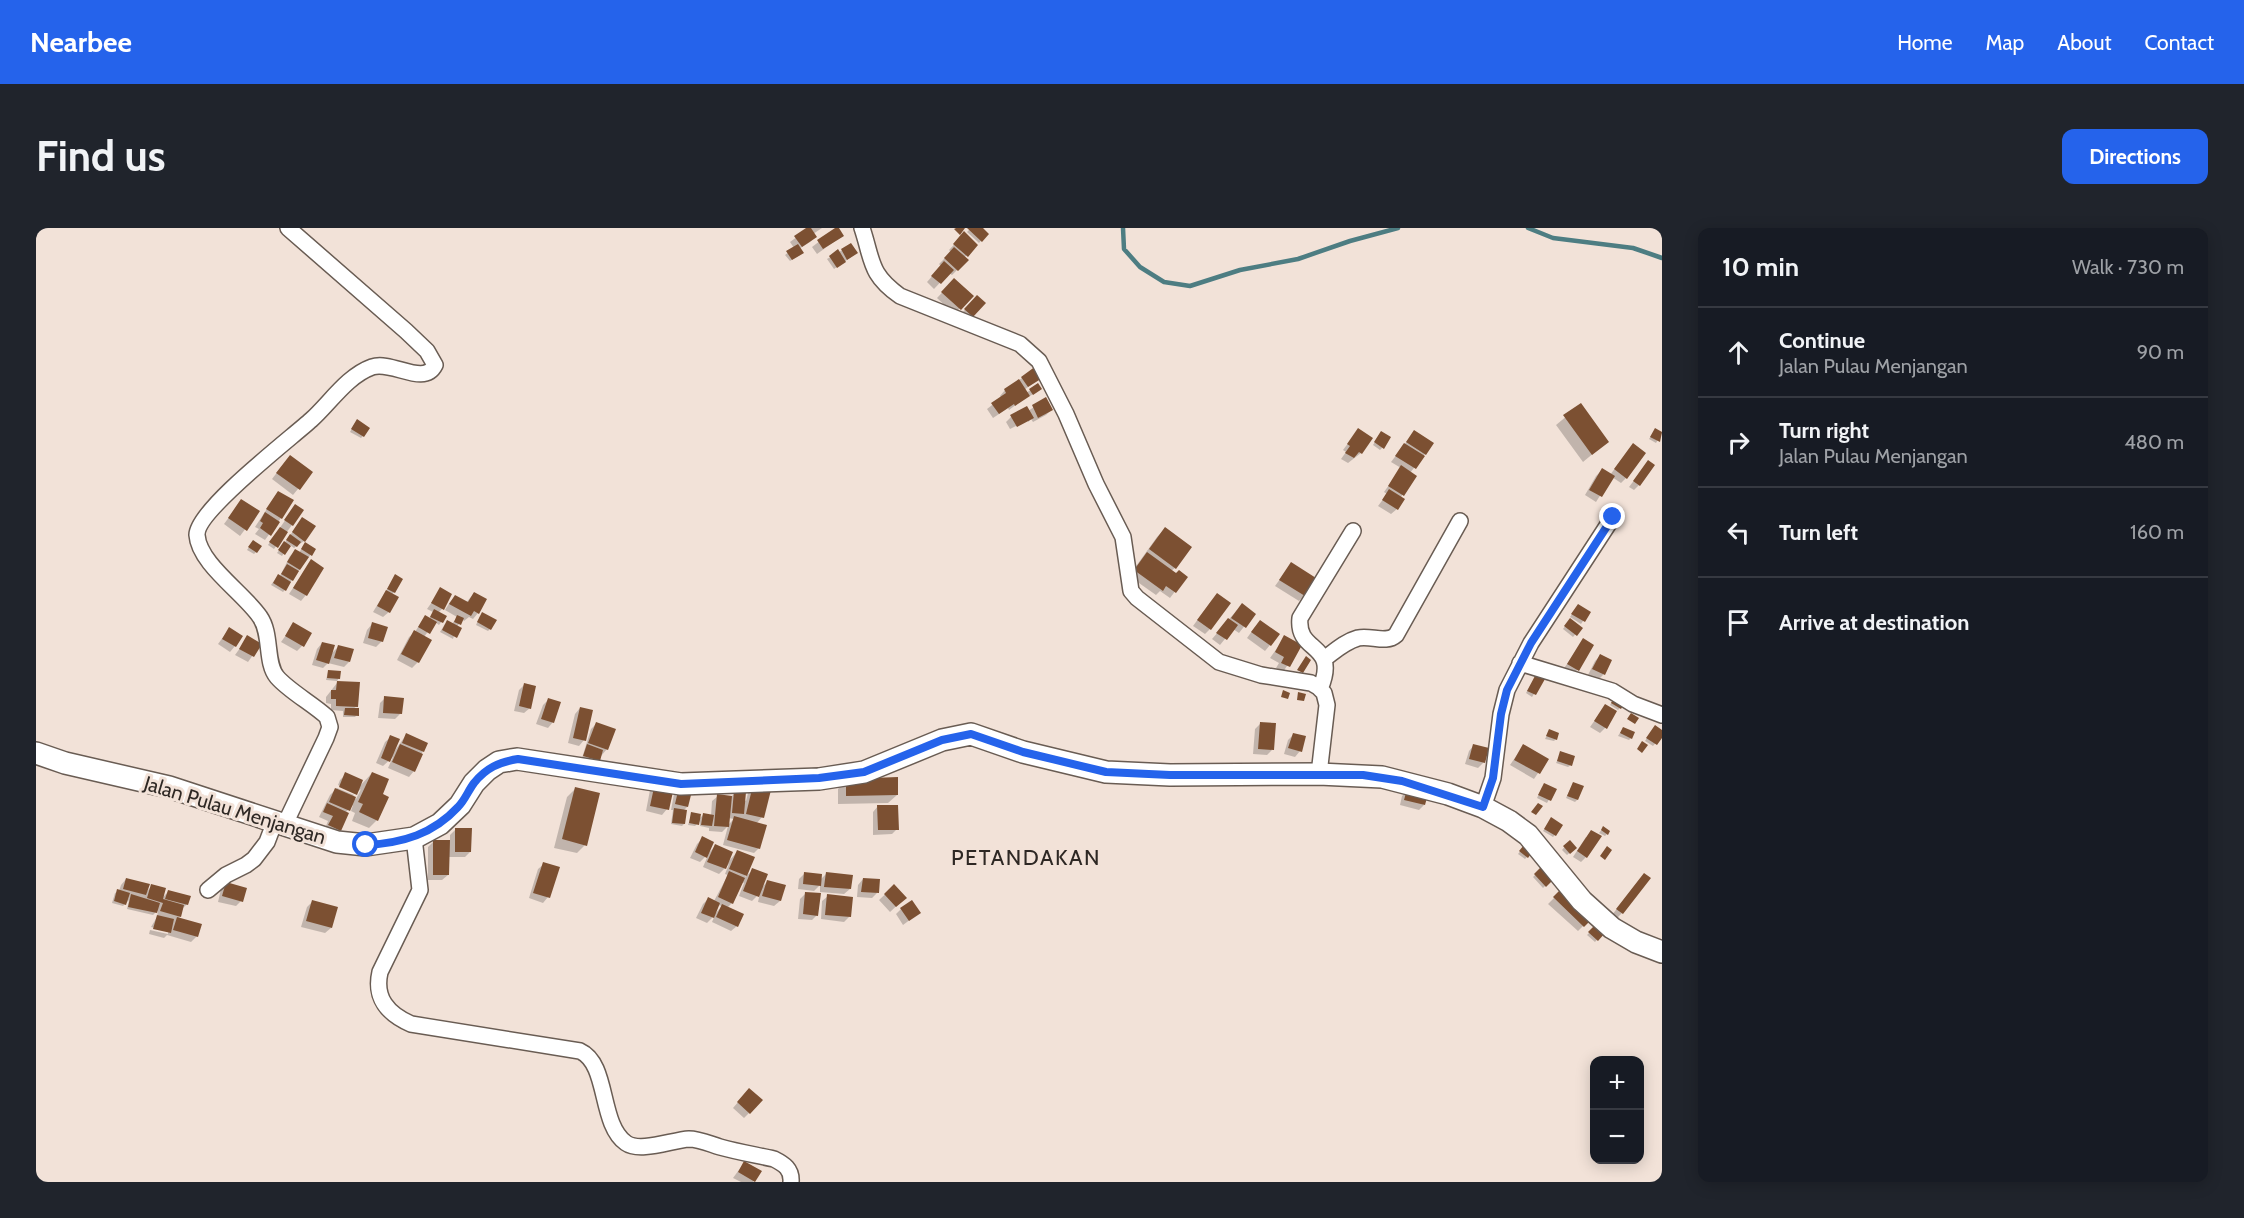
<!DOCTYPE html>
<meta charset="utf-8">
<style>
:root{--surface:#171b24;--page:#20242c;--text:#f1f3f6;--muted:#9ea1a6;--line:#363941;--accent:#2563eb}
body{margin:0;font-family:Cabin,sans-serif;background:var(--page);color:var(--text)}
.controls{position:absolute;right:18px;bottom:18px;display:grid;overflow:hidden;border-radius:12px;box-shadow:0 3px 15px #0003}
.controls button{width:54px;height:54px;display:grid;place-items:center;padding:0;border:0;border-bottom:2px solid var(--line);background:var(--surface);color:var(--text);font:30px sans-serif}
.stop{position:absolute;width:18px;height:18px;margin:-14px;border:4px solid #2563eb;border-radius:50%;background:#fff}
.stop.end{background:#2563eb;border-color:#fff;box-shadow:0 2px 6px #0008}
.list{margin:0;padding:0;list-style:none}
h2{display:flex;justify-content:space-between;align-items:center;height:78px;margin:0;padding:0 24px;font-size:26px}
h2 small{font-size:20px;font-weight:400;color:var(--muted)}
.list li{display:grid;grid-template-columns:39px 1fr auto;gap:18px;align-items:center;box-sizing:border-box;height:90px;padding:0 24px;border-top:2px solid var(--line)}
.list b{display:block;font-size:22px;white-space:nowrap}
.list p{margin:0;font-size:20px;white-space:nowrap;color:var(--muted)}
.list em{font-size:20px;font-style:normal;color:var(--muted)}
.icon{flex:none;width:33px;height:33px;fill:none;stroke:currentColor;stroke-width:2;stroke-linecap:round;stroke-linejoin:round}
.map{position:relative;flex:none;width:1626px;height:954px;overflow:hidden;border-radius:12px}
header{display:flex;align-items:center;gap:36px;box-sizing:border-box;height:84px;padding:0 30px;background:var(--accent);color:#fff}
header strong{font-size:28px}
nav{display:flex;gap:33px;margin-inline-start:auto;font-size:21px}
.intro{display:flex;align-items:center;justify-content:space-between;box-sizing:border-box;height:144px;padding:0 36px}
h1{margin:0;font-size:42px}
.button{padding:15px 27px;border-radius:12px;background:var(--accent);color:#fff;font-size:21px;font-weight:700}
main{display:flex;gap:36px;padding:0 36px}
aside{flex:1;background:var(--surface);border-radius:12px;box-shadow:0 3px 15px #0003}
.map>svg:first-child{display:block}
</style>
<header>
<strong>Nearbee</strong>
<nav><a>Home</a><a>Map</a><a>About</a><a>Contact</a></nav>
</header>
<div class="intro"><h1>Find us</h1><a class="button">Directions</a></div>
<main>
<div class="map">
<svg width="1626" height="954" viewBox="0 0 1626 954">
<rect width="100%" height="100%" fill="#f2e2d8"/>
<path fill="#0003" fill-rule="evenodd" d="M773 0H786L777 6 779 9 774 14 763 21 764 27 754 33 749 27 758 20 754 14Z
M801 0 806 8 781 26 776 19Z
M935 0H945L951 6 943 15 931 4Z
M928 6 940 17 928 30 930 32 921 42 916 47 913 45 898 61 891 54 905 38 903 36 915 24 913 22Z
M815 17 818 27 798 41 791 31Z
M918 52 936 68 918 86 901 70Z
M941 69 948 75 931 93 924 87Z
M1006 149 988 162 990 165 1002 157V163L994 168 993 167 973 182 972 180 957 190 951 181 965 170 964 168 969 162 986 150Z
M1010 171 1015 182 1010 187 997 194 995 191 992 194V192L974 201 970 194 975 189 992 183Z
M1544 177 1571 214 1547 234 1520 197Z
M319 195 327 208 325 210 314 204Z
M1322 202 1325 225 1312 235 1305 231 1310 224 1307 222Z
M1619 202 1626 205 1620 215 1613 211Z
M1378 204 1389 226 1374 245 1361 281 1355 286 1342 278 1351 266 1348 264 1365 240 1355 234Z
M1343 207 1346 220 1344 222 1337 217Z
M1592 223 1590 250 1585 255 1576 249 1560 274 1549 267 1560 248 1566 242 1574 247Z
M249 234 275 245 257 267 236 251Z
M1612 234 1603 257 1598 262 1593 259Z
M242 264 245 290 229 312 219 306 223 301 219 299Z
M205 273 222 284 204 308 188 296Z
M259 278 256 297 238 321 232 317Z
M266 291 268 313 258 320 254 317 246 328 241 325Z
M1129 301 1139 340 1135 343 1150 349 1134 370 1124 363 1120 367 1093 348 1121 309Z
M215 316 220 324 218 326 211 322Z
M267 318 278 322 249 362 247 364 235 357 240 350 244 348 254 328 260 323 263 325Z
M275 333 270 367 265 373 253 366Z
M1255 336 1268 367 1263 373 1239 358Z
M359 348 358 364 356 367 353 384 347 389 337 384Z
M405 361 406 381 402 385 409 389 403 397 399 394 388 409 394 412 382 434 376 440 361 432 373 409 379 404 387 391H393L397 384 391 381Z
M438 365 442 385 437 391 433 389 428 393 426 391 421 399 417 411 404 404 409 396H416L421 389 409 382 414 374 419 369 430 375Z
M1176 372 1174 401 1169 406 1157 398Z
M1540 380 1553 384 1545 396 1534 389Z
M1201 382 1218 386 1203 405 1197 401 1184 417 1176 411Z
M444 388 454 401 452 403 440 397Z
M1532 394 1545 400 1537 409 1527 401Z
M258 396 266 418 261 423 245 414Z
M336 396 346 413 340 419 327 415 331 402Z
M1219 399 1234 417 1229 423 1211 410Z
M193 401 199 418 194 424 182 416Z
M212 409 224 417 212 434 199 427Z
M1249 409 1264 418 1247 444 1240 440 1243 435 1234 430Z
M1547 412 1541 442 1536 447 1527 442Z
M286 415 295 426 303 418 313 434 308 439 292 435 287 440 276 437 281 421Z
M1564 428 1574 433 1567 447 1562 452 1552 447 1559 433Z
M292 444 303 450 301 453 290 452Z
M1498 451V466L1496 469 1490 465Z
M301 455 321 478 317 481 321 487 319 489H307V483L295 482V476L290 475V469Z
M488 457 494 480 488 485 478 483 483 462Z
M349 470 364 486 359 491 342 490 344 475Z
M512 472 517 494 512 500 500 496 507 477Z
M1577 472 1584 480 1582 482 1574 477Z
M1569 478V500L1564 505 1554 499Z
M544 480 548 512 543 518 532 515 539 486Z
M560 496 571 521 560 534 546 530 555 501Z
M1224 496 1236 522 1231 527 1217 526 1219 501Z
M1587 500 1595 510 1593 512 1582 508Z
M1617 501 1626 504V508L1617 518 1609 513Z
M1513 503 1520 511 1518 513 1509 511Z
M1258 506 1264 523 1259 529 1248 526 1252 512Z
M370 507 390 516 378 543 373 549 352 540 357 529 347 538 340 535 349 514 355 509V528Z
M1438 517 1448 534 1442 540 1429 536 1433 523Z
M1487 518 1511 532 1498 551 1474 537Z
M1525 525 1535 537 1532 539 1520 535Z
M336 545 345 567 341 592 333 600 316 593 319 585 315 583 317 577 309 585 303 602 298 607 288 603 292 593 283 589 294 567 301 560 318 567 316 569 320 571 325 561 319 566 302 557 304 552 310 546 323 559Z
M810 552 861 567 852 575 802 576V561Z
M1537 555 1541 572 1539 574 1530 570Z
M620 557 631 581 626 587 610 583 614 562Z
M717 559 726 589 720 596 723 620 718 625 687 617 692 598 686 604 673 603V600L664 598V593L659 598 652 597 656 585 662 592 667 587 675 588 676 573 682 568 695 569 699 565 710 573 712 565ZM692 590 698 591 692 597Z
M1506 559 1519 561 1511 575 1501 570Z
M540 560 549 617 541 625 518 620 531 569Z
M643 561 651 579 647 583 648 596 646 598 635 596 637 582H635L638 566Z
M1371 563 1388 577 1383 582 1364 577 1366 568Z
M842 578 861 601 856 606 837 607V584Z
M1513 594 1519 607 1517 609 1507 603Z
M1567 600 1571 606 1569 608 1563 605Z
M420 601 434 624 429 629H412V647L406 652H392V619L398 613 414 614V607Z
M1550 609V629L1545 634 1537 629Z
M667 610 672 626 679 618 692 634 701 624 717 630 709 649 717 642 724 661 731 654 748 658 744 673 738 678 722 674 724 665 716 673 703 668 708 655 706 654 696 675 691 680 701 698 695 703 676 694 679 687 671 695 660 690 667 676 672 671 678 673 692 647 689 646 693 636 683 646 667 639 673 625 664 634 654 630 661 616ZM682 677 686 678 678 687Z
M1533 614 1539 620 1531 627 1526 622Z
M1486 621 1491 629 1489 631 1482 626Z
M508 636 512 669 507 675 493 670 502 641Z
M1506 640 1516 651 1507 660 1497 649Z
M769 645 784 652 790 646 814 661 808 666 784 664V657L778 663 762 661 763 651Z
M90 651 110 664 116 658 126 670 132 664 151 676 146 681 143 691 161 708 155 714 131 707 128 710 113 706 114 702 132 706V703L115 699 121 689 122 682 117 687 91 681 93 672 87 678 76 675 79 665 83 663 85 657Z
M827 651 841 665 836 670 821 669 822 657Z
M1603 652 1586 685 1581 690 1576 687Z
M190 656 205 673 200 678 182 674 185 661Z
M858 658 869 670 854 684 843 672Z
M1525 663 1554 691 1542 703 1512 676Z
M770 665 781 687 776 692 762 691 764 671Z
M792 668 814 688 808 694 785 691 786 673Z
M276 674 295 700 289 705 265 699 271 679Z
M865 681 883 685 867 697 860 686Z
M1560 698 1567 705 1559 714 1551 707Z
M708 867 713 885 708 890 697 880Z
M708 935 724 944 717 954H705L697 950Z"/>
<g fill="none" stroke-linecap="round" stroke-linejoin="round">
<path stroke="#4d7d82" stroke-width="4.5" d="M1087 0 1088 21 1104 39 1128 54 1154 58 1204 42 1262 31 1314 13 1362 0
M1492 0 1517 10 1597 20 1626 30"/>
</g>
<path fill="#7c5032" d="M770 0H775L781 9 766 19 758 8Z
M799 0H803L808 8 787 21 781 12Z
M920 0H929L924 7 918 1Z
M931 0H947L953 6 946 14Z
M928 3 942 17 932 29 917 16Z
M815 15 822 25 811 32 805 21Z
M762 16 768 25 756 32 750 23Z
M918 19 933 32 922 43 908 30Z
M802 21 810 34 801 40 793 28Z
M908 33 918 42 905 56 895 48Z
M918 50 938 68 925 82 905 64Z
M941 67 950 75 937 89 928 81Z
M1000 138 1008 149 992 159 985 149Z
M983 151 994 168 979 178 978 176 963 186 955 175 970 165 968 161Z
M1002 155 1006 161 997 167 993 161Z
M1010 169 1017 182 1002 190 996 177Z
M1545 175 1573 214 1556 227 1527 187Z
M991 178 998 190 981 199 974 187Z
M321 191 334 200 328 209 315 201Z
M1322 200 1337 210 1326 226 1323 224 1318 230 1309 225 1314 218 1311 216Z
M1619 200 1626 204 1624 214 1614 209Z
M1378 202 1398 215 1390 227 1370 214Z
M1345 203 1355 209 1348 221 1338 214Z
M1368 215 1389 228 1380 241 1359 228Z
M1597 215 1610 225 1591 251 1578 241Z
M254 227 277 244 264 262 240 245Z
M1612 232 1619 237 1604 258 1597 253Z
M1365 237 1381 248 1368 268 1352 258Z
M1566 240 1579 248 1566 269 1553 262Z
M1353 261 1369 271 1362 282 1346 272Z
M242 263 258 272 246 291 230 281Z
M205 271 224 283 211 303 192 290Z
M259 276 268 282 257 298 248 292Z
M229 284 244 294 235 308 224 300 227 295 224 293Z
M266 289 280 298 269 314 256 304Z
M244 299 252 304 242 320 233 314Z
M1129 299 1156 319 1140 341 1113 321Z
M254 306 265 314 261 319 250 312Z
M217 312 226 318 221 325 212 319Z
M248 313 255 318 249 327 242 322Z
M269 314 280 321 276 328 265 321Z
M259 321 273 329 264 342 251 334Z
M1111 324 1140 345 1143 342 1152 349 1140 365 1130 358 1127 363 1098 342Z
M275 331 288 340 271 368 257 360Z
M1255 334 1280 350 1269 368 1243 352Z
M251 336 263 343 257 353 245 346Z
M242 346 255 354 250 363 237 355Z
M359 346 367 351 359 365 351 361Z
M404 359 416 366 408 382 395 375Z
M350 362 363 369 354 385 341 378Z
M438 364 451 371 443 386 438 383 435 388 413 376 419 367 432 374Z
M1181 365 1195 375 1175 402 1161 392Z
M1206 375 1220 386 1210 400 1195 390Z
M1542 376 1555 384 1549 394 1535 386Z
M398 381 411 388 407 395 394 389Z
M446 384 461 392 455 402 441 394Z
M389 387 401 394 394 406 382 399Z
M421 387 428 390 425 397 418 394Z
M1192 390 1202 397 1191 412 1180 405Z
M1534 390 1547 400 1541 408 1528 398Z
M411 392 426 400 421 410 406 402Z
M1224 392 1244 406 1235 418 1215 404Z
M257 394 276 405 268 419 249 408Z
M336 394 352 399 347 414 332 410Z
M193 399 207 408 200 419 186 411Z
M378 402 396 412 383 435 365 426Z
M211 407 226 416 218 429 203 421Z
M1248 407 1266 417 1254 439 1245 435 1248 429 1239 424Z
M1547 410 1558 417 1543 443 1531 436Z
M286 414 299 417 293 436 280 432Z
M302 417 318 421 314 434 298 430Z
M1564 426 1576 432 1569 447 1556 441Z
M1270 428 1275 432 1267 445 1261 442Z
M292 442 305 443 304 451 291 450Z
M1500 446 1509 451 1500 467 1491 463Z
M301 453 324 454 322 479 300 478V471H295V462H300Z
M488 455 500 458 495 481 483 478Z
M1247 462 1254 465 1252 471 1245 469Z
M1262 464 1270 466 1268 473 1261 472Z
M348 468 368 470 366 486 347 485Z
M1579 468 1589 474 1585 481 1575 475Z
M512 470 525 474 518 495 505 491Z
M1569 476 1581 483 1571 501 1558 493Z
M544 479 557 482 550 513 537 510Z
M309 480H323V488L308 487Z
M1595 485 1603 490 1599 496 1591 491Z
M560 494 580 501 572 522 552 515Z
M1224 494 1240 495 1238 522 1222 521Z
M1619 497 1626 502V510L1621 517 1610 510Z
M1587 499 1599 504 1596 511 1584 505Z
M1513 501 1523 505 1521 512 1510 508Z
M370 505 392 515 388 524 366 515Z
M1257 505 1270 508 1266 524 1252 520Z
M354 507 364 511 354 534 345 530Z
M1606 513 1612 517 1606 525 1601 521Z
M364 516 387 526 379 544 356 534Z
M551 516 567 522 564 533 547 528Z
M1437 516 1453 520 1449 535 1433 531Z
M1487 516 1513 531 1504 546 1478 532Z
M1524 523 1539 528 1536 538 1521 533Z
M309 544 327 552 321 567 303 559Z
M336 544 353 551 347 566 353 569 342 593 323 584 327 576 322 574Z
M862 549V567L810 568V551Z
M1537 554 1548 558 1542 572 1531 568Z
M619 555 638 559 633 582 614 578Z
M1508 555 1521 561 1515 573 1502 567Z
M717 557 735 562 728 590 710 586Z
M539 559 564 565 551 618 526 611Z
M643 559 656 563 652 579 639 576Z
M299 560 320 569 314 583 293 574Z
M1371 561 1392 566 1389 577 1368 572Z
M698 563 710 564 708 586 696 585Z
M681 566 696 568 693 599 678 598Z
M291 575 313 585 305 603 292 597 297 588 287 584Z
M1502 575 1507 578 1500 587 1495 584Z
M841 577H862L863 602H842Z
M638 580 651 582 649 596 636 595Z
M655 584 665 586 663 597 653 595Z
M667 585 678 587 676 598 665 597Z
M698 588 731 597 724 621 691 612Z
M1515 589 1527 597 1520 608 1508 601Z
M1567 598 1574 603 1572 607 1565 602Z
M419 600H436L435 624H419Z
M1555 602 1566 608 1551 630 1541 623Z
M666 608 678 614 671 630 659 624Z
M397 612H414L413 647H397Z
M1534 612 1541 620 1534 626 1527 618Z
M679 616 697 624 690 641 671 634Z
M1488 617 1497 623 1492 630 1483 623Z
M1571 618 1576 622 1569 632 1564 628Z
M701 622 719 629 711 648 693 641Z
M507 634 524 639 514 670 497 665Z
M1506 638 1518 651 1510 659 1498 646Z
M716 640 732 646 723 669 707 663Z
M693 643 709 650 697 676 682 669Z
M768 644 786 646 785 658 767 656Z
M790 644 817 647 815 661 788 659Z
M1608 645 1615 650 1587 686 1580 681Z
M90 650 114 656 110 667 87 661Z
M827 650 844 651 843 665 825 664Z
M731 652 750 657 745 673 726 668Z
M190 654 211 660 207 674 186 668Z
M115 656 130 660 127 671 148 677 145 689 124 683 127 675 111 670Z
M858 656 871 670 860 679 848 666Z
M81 661 94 665 90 677 78 673Z
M1525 661 1556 691 1548 699 1517 669Z
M132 662 155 668 152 677 129 671Z
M769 664 785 665 782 688 767 686Z
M95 666 124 675 121 685 92 679Z
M791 666 817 669 815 689 789 687Z
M672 669 684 675 678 690 665 685Z
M276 672 302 679 296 700 270 693Z
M876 672 885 685 873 693 864 680Z
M686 676 708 686 702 699 680 689Z
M121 687 138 691 135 705 117 701Z
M141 689 166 696 162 709 137 702Z
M1560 696 1569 705 1562 713 1552 704Z
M713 860 727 872 714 886 701 874Z
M708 933 726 943 719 954 702 944Z"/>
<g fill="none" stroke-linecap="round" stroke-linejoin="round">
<g stroke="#695c53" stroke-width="18">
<path id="street" d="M826 0C837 33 833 46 864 68L984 116 1003 133 1030 186 1060 256 1087 309 1095 363 1101 370 1183 434 1225 447 1275 455 1282 459 1288 465 1291 477 1283 546
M1288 431C1299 423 1308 414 1322 410 1335 407 1350 416 1360 407L1424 293
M1484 435 1576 463 1597 476 1626 487
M1284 461C1304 414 1260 426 1264 390L1317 303
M1447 579 1457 550 1465 486 1471 462 1495 415 1577 289
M249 596 290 510 294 499 291 489C277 476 253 463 241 449 229 435 236 406 224 389 208 365 163 336 161 307 160 283 254 211 275 192 294 175 311 148 336 139 356 132 388 159 399 137L391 123 370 103 252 0
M378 610 384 662 344 744C338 770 352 786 375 796L544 823C573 836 563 896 590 915 604 925 636 912 653 911 663 911 674 916 684 919 702 924 720 927 738 931 748 936 756 941 755 954
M172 662 190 647 210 637 218 631 231 614 239 593"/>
</g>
<g stroke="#695c53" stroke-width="24">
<path id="secondary" d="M0 525 29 535 133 559 301 614 330 617 378 610 404 596 424 577 438 555 451 542 463 534 481 531 645 556 783 551 828 544 906 512 935 506 987 524 1070 544 1134 547 1283 546 1346 549 1412 566 1447 579 1473 593 1492 607 1546 673 1576 700 1600 714 1626 724"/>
</g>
<use href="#street" stroke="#fff" stroke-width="15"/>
<use href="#secondary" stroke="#fff" stroke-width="21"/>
</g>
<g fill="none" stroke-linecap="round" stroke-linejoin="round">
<path stroke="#2563eb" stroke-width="8" d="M330 617C367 615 397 606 422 579 429 572 432 563 438 555 450 540 463 534 482 531L645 556 783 550 828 544 906 512 935 506 987 524 1070 544 1134 547H1327L1366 553 1447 579 1457 550 1465 486 1471 462 1495 415 1577 289"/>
</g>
<g text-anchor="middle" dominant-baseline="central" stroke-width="6" stroke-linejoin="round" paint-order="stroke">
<g font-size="20" fill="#2e2824" stroke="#f2e2d8">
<text transform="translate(199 582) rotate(17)">Jalan Pulau Menjangan</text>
</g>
<g font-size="22" letter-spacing="1.5" fill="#2e2824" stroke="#f2e2d8">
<text x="990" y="629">PETANDAKAN</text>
</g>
</g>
</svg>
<div class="controls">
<button>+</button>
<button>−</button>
</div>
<div class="stop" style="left:330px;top:617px"></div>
<div class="stop end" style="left:1577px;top:289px"></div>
</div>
<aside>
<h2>10 min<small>Walk · 730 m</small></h2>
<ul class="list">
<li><svg class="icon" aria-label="ahead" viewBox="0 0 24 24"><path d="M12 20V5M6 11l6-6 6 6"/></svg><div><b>Continue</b><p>Jalan Pulau Menjangan</p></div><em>90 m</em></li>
<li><svg class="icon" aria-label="right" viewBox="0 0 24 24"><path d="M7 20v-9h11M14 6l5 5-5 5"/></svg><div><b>Turn right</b><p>Jalan Pulau Menjangan</p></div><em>480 m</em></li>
<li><svg class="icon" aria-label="left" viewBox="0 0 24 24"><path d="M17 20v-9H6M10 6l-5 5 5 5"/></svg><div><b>Turn left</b></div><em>160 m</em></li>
<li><svg class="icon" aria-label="arrive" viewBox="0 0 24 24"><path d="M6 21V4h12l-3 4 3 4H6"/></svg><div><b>Arrive at destination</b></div></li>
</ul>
</aside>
</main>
